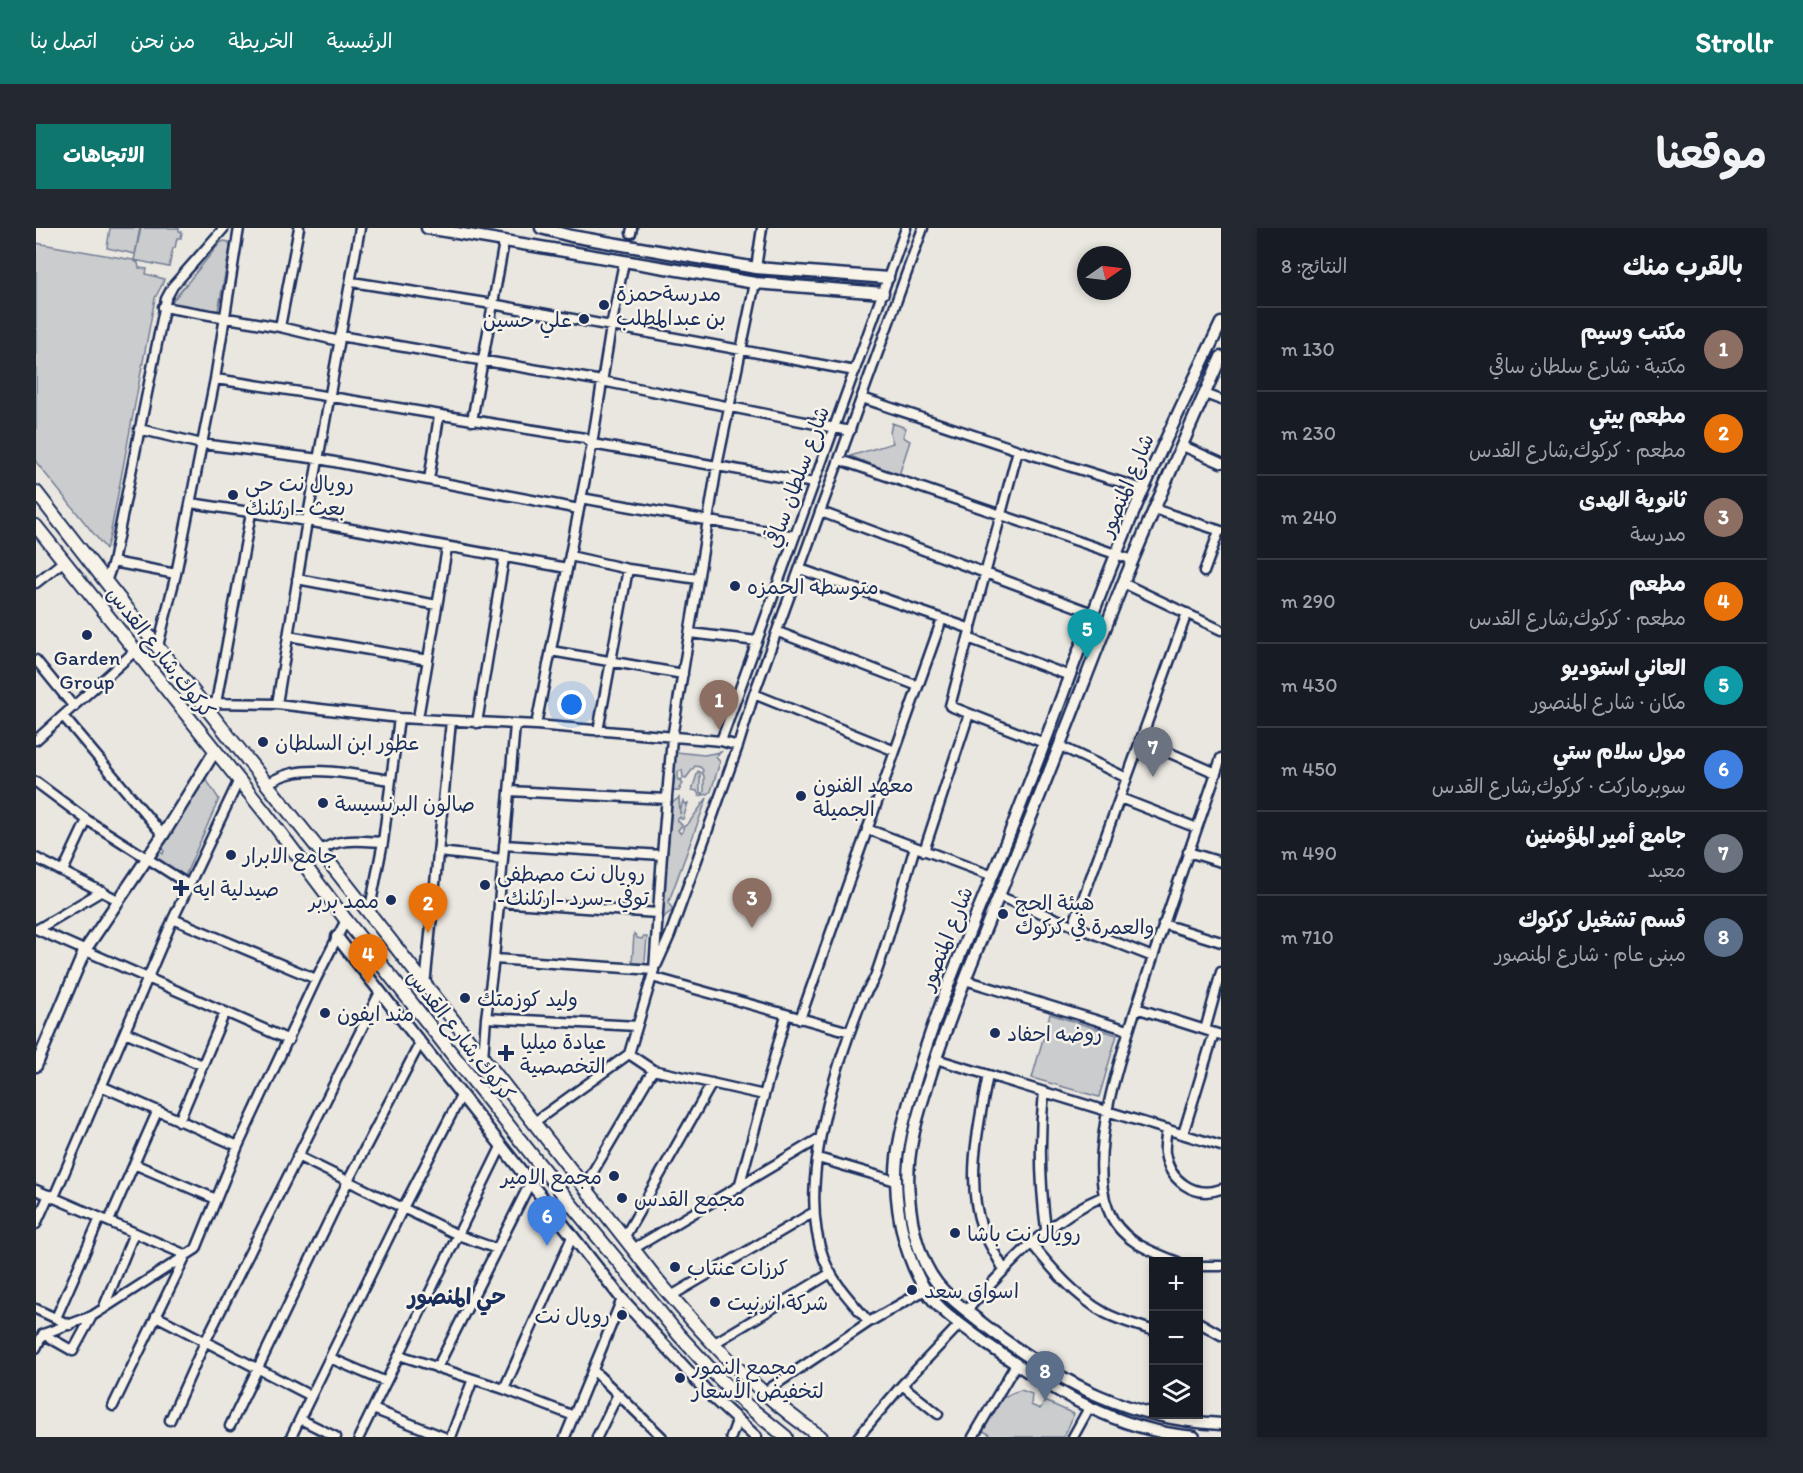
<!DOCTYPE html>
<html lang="ar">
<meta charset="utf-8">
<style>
:root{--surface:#171b24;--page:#242831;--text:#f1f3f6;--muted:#9ea1a6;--line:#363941;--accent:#0f766e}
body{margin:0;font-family:Itim,"Playpen Sans Arabic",sans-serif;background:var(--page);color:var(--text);direction:rtl}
.controls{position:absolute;right:18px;bottom:18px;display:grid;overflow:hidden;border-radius:0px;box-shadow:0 3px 9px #0003}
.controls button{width:54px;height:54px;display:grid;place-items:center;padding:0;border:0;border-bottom:2px solid var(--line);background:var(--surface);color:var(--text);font:30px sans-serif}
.compass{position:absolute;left:1041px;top:18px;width:54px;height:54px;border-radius:50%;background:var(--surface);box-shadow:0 3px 9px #0003;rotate:76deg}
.you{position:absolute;left:536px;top:477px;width:21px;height:21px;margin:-15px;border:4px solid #fff;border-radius:50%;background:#1a73e8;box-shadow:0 0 0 9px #1a73e833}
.badge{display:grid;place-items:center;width:39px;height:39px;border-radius:50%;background:var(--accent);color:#fff;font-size:20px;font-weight:700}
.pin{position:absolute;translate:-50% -50px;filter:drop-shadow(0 2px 3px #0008)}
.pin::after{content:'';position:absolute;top:32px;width:21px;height:18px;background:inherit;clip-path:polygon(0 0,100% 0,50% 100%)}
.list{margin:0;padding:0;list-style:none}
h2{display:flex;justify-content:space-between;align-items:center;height:78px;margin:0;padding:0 24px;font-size:26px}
h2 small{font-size:20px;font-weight:400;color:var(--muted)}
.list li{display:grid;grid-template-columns:39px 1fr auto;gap:18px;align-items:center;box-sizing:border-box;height:84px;padding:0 24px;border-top:2px solid var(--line)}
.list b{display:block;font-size:22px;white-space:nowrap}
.list p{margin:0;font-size:20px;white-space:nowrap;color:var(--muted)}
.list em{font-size:20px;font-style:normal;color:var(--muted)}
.icon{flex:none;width:33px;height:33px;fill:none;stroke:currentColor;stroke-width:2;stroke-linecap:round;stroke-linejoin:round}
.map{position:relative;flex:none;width:1185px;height:1209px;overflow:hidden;direction:ltr;border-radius:0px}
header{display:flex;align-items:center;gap:36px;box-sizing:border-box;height:84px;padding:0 30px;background:var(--accent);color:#fff}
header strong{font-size:28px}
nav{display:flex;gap:33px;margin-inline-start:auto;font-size:21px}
.intro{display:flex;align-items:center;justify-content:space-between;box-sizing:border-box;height:144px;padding:0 36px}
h1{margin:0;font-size:42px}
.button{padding:15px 27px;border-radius:0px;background:var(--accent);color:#fff;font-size:21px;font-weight:700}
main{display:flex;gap:36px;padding:0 36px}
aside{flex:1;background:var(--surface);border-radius:0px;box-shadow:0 3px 9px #0003}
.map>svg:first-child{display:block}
</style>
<header>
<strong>Strollr</strong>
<nav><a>الرئيسية</a><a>الخريطة</a><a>من نحن</a><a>اتصل بنا</a></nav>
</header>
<div class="intro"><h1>موقعنا</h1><a class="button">الاتجاهات</a></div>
<main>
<aside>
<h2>بالقرب منك<small>النتائج: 8</small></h2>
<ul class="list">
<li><span class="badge" style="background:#8d6e63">1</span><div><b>مكتب وسيم</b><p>مكتبة · شارع سلطان ساقي</p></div><em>130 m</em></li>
<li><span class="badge" style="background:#e8710a">2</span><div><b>مطعم بيتي</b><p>مطعم · كركوك,شارع القدس</p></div><em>230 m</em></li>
<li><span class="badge" style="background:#8d6e63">3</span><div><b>ثانوية الهدى</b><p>مدرسة</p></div><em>240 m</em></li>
<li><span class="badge" style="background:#e8710a">4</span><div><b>مطعم</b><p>مطعم · كركوك,شارع القدس</p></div><em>290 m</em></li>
<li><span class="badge" style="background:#0f9aa8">5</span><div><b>العاني استوديو</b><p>مكان · شارع المنصور</p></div><em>430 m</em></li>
<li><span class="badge" style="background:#3f7fe0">6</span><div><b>مول سلام ستي</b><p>سوبرماركت · كركوك,شارع القدس</p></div><em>450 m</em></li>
<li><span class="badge" style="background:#6b7280">7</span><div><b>جامع أمير المؤمنين</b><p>معبد</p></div><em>490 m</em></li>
<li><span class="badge" style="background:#5c6f8a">8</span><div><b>قسم تشغيل كركوك</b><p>مبنى عام · شارع المنصور</p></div><em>710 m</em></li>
</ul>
</aside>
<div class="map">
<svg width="1185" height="1209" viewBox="0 0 1185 1209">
<rect width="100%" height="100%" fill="#eae7e0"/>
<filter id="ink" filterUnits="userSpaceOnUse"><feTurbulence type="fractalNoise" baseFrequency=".0167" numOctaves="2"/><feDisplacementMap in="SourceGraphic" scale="12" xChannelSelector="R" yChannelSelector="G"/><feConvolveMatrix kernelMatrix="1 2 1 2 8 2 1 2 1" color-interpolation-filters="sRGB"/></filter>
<g filter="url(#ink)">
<path fill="#cbcccd" stroke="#737e96" stroke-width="1.5" d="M74 0H104L99 26 71 20Z
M105 0H143V3L146 4 145 10H141L139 20H137L133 39 98 32Z
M188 13 193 14 194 20 182 83 135 75 184 15Z
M0 15 97 32 102 35 103 40 111 41 110 46 128 51 127 55 119 70 74 308 70 321 0 234Z
M856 195 870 200 867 209 874 213 863 247 814 228 857 215 854 205Z
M640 524 668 527 685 524 680 529 684 534 675 563 672 566 663 568 661 563 656 562 662 543 664 544V564L667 566 668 563V548L666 545 667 542 664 539 659 538 650 550 647 549 646 542 642 544V552L646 551 645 554 647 556 643 560 645 561 643 563H638L636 565 637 562 635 561 637 558 636 553 638 552Z
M170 551 183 571 148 650 118 632 121 626 124 624 127 626 128 623 126 621V614Z
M643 570 644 586 646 575 648 573 649 576 652 575 647 591H645L644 589 641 592 646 597 642 602 644 605 647 604V599L652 596 671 570 633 673V676L636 680V683L630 687 627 691 623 692 626 666 628 664 636 575Z
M598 706 600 707 601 710 606 711 607 709H611L609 733 607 736H596Z
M1014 786 1081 807 1063 869 996 850Z
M985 1162 996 1166 995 1177 1004 1181 1009 1173 1038 1186 1028 1209H953V1206L947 1203C955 1180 960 1169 985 1162Z"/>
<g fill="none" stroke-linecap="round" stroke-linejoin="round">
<g stroke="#1b2f5e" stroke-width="13">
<path id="minor" d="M595 5 596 0
M720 40 726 0
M316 54 456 76 819 143
M127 79 244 99 303 113
M244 99 263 0
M304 108 566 153 814 203
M179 151C303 169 425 191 549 210L556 216 778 255
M1169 166 1185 172
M826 170 997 227 1107 261
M436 193 468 14
M103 201 166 216 283 231 543 281
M1147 218 1185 235
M982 222 914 478 1008 515
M804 232 1097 332
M393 252 403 188
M545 270 759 308
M155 275 271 293 531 340
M1118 281 1185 303
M785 284 1057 385
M534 328 592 341 662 351
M77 334 140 346
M764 341 935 401
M1168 344 1183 303
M261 351 401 377
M70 354 77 334 130 71 137 58 188 0
M0 355 28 333
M1087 355 1185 402
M742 404 882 458
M654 405 721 413
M252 408 392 432
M932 410 1034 448
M122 418 140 346 179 151 203 0
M515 423 647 446
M0 432 38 479
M718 466 859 523
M167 475 241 476 363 490 500 497 685 513 702 518
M180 475 215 285
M241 476 271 293 324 0
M27 488 127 607
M382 490 411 320
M441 495 468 330
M500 497 556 216 575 99 588 34
M562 503 592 341
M0 512 99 423
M1104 512 1180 545
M685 513 870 0
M1024 518 1091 550
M0 554 51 592 153 657
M231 556C239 551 247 547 257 545 284 539 326 548 354 552
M473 563 631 571
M1084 570 1161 600
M831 601 957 648
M468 617 626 627
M284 623C303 609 325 613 347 614
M888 623 933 486
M403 624 467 631
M1152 624 1185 634
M0 630 82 672
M27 643 51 592
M962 668 1117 729
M463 674 621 685
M333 685 347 614 363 490
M137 691 280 751
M1127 696 1185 714
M1037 698 1151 385
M0 701 253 812
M2 701 66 663
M458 731 618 742
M621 736 634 707 702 518 718 466 887 0
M616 749 814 804
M929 752 1092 802
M389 758 415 493
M1100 780 1185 807
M450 790 601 798
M764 791 906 391
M1169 802 1185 744
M89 804 166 837
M593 826 617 842 728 867
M447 830 450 790 458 731 479 497
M900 831 1185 918
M952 847C943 895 929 952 946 1000 952 1015 961 1028 968 1042
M65 858 202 918
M1008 864C1003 910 1004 955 1010 1001
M143 893 189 784
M497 895 593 826 618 742 626 627 636 510 681 238 719 55
M1131 901C1130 909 1128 917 1129 925 1133 952 1158 971 1185 961
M1147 906 1178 805
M261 928 422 1007 461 1021
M782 930 860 953
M98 936 180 971
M548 959 617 842
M703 959 750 787
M0 962 150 1027 77 1178
M18 969 137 691 203 552
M73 993 121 884
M0 996 13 967
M588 1010 676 855
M995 1015C1017 1042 1039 1068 1069 1085 1084 1093 1102 1097 1118 1103
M597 1021 784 910
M1142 1034C1113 1023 1083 1012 1072 981 1047 916 1097 793 1117 729 1139 662 1163 596 1185 530
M1162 1038H1185
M635 1068 778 984
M0 1081 34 1097
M67 1081 98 1005
M930 1083C972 1038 1010 992 1068 968
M120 1088 275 1168
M20 1090 64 990
M833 1094C817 1075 797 1055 788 1031 760 959 798 844 825 774 829 764 837 756 840 746 855 704 866 661 879 619
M1162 1094 1185 1107
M7 1106 37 1123 56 1088
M677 1116 795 1045
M0 1120 7 1106 56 1088 160 1021 202 918 280 751 310 692
M363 1127 468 1161 538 1188
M294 1130 350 1154
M401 1140 494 955
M557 1142 626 1209
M866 1157 902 1186
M468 1161 536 1009
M727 1165 833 1094 889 1062
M337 1181 408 1209
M264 1191 300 1209
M134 1192 169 1114 344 764
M194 1198 312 953 384 815
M255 1209 367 980 425 868
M323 1209 465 919
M415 1209 437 1151
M529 1209 586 1071
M561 1209 582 1166
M695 1209 701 1193
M822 1209 866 1157 924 1096
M937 1209 980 1136
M1037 1209 1053 1180"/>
</g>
<g stroke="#1b2f5e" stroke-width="15">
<path id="tertiary" d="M391 0 719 55 847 65
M505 0 535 8 720 40 852 50
M1185 129C1152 203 1119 278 1088 353 1054 437 1023 522 988 606 958 681 925 756 899 833 885 878 868 921 873 968 875 997 883 1032 901 1055 916 1074 938 1088 956 1103 1029 1157 1093 1191 1185 1196
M301 709 586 1071 673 1166 720 1209
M0 838 49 722 127 607 179 523
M1158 1209C1078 1202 1015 1161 951 1116 930 1100 905 1085 890 1063 870 1031 861 990 860 953 859 919 870 885 879 854 904 769 940 689 973 607 1019 492 1058 374 1108 260 1132 205 1159 150 1185 95"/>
</g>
<g stroke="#1b2f5e" stroke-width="16">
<path id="primary" d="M0 264 70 354 304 648 623 1054C673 1113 720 1165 785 1209
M0 298 230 586 310 692 534 975 643 1107 679 1146 708 1175 750 1209"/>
</g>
<use href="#minor" stroke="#f7f3e8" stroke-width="8"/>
<use href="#tertiary" stroke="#f7f3e8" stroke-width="10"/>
<use href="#primary" stroke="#f7f3e8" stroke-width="12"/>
</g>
</g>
<g fill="#1b2f5e" stroke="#f7f3e8" stroke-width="2">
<circle cx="568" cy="77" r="6"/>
<circle cx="548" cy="91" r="6"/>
<circle cx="197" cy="267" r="6"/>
<circle cx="699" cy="358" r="6"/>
<circle cx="51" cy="407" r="6"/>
<circle cx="227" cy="514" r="6"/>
<circle cx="765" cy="568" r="6"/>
<circle cx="287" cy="575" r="6"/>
<circle cx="195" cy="627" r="6"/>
<circle cx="449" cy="657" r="6"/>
<path d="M142 651h6v6h6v6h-6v6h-6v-6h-6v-6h6z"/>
<circle cx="355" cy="672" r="6"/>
<circle cx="967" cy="686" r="6"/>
<circle cx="429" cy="770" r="6"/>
<circle cx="289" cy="785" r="6"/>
<circle cx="959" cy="805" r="6"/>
<path d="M467 816h6v6h6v6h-6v6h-6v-6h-6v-6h6z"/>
<circle cx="578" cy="948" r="6"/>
<circle cx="586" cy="970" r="6"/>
<circle cx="919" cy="1005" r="6"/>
<circle cx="639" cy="1039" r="6"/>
<circle cx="876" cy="1062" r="6"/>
<circle cx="679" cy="1074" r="6"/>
<circle cx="586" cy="1087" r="6"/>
<circle cx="644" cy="1150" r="6"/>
</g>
<g text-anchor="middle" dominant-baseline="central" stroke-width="5" stroke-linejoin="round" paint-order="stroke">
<g font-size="21" fill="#1b2f5e" stroke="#f7f3e8" text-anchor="start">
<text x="580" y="65">مدرسةحمزة<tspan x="580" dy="24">بن عبدالمطلب</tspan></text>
<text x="536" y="91" text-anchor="end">علي حسين</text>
<text x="209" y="255">رويال نت حي<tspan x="209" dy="24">بعث -ارثلنك</tspan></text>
<text x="711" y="358">متوسطه الحمزه</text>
<text x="51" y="429" text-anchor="middle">Garden<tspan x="51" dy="24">Group</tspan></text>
<text x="239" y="514">عطور ابن السلطان</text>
<text x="777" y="556">معهد الفنون<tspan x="777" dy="24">الجميلة</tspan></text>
<text x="299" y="575">صالون البرنسيسة</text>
<text x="207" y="627">جامع الابرار</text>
<text x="461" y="645">رويال نت مصطفى<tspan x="461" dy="24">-توفي -سرد -ارثلنك</tspan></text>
<text x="157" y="660">صیدلیة ایە</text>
<text x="343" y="672" text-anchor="end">ممد بربر</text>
<text x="979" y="674">هيئة الحج<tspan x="979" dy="24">والعمرة في كركوك</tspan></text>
<text x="441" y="770">وليد كوزمتك</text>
<text x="301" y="785">مند ايفون</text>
<text x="971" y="805">روضه احفاد</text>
<text x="484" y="813">عيادة ميليا<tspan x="484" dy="24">التخصصية</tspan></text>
<text x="566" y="948" text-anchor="end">مجمع الامير</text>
<text x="598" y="970">مجمع القدس</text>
<text x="931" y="1005">رويال نت باشا</text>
<text x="651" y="1039">كرزات عنتاب</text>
<text x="888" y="1062">اسواق سعد</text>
<text x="691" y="1074">شركة انرنيت</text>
<text x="574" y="1087" text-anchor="end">رويال نت</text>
<text x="656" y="1138">مجمع النمور<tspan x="656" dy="24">لتخفيض الأسعار</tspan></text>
</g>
<g font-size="21" fill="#1b2f5e" stroke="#f7f3e8">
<text transform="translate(761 249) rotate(-70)">شارع سلطان ساقي</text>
<text transform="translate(1090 257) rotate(-67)">شارع المنصور</text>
<text transform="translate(125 424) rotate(52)">كركوك,شارع القدس</text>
<text transform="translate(910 710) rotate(-68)">شارع المنصور</text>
<text transform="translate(425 807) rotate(52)">كركوك,شارع القدس</text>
</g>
<g font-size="22" font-weight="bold" fill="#1b2f5e" stroke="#f7f3e8">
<text x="421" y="1068">حي المنصور</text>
</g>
</g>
</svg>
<div class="controls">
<button>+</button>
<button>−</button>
<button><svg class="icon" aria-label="layers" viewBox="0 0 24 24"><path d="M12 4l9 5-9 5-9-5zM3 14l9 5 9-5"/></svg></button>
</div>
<svg class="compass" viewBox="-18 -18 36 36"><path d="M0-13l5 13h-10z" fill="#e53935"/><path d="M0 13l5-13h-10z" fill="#9ea1a6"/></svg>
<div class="you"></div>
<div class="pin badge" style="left:683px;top:502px;background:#8d6e63">1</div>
<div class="pin badge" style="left:392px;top:705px;background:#e8710a">2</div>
<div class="pin badge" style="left:716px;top:700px;background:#8d6e63">3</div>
<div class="pin badge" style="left:332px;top:756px;background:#e8710a">4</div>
<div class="pin badge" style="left:1051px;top:431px;background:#0f9aa8">5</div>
<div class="pin badge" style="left:511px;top:1018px;background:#3f7fe0">6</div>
<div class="pin badge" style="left:1117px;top:549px;background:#6b7280">7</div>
<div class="pin badge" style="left:1009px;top:1173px;background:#5c6f8a">8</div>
</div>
</main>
